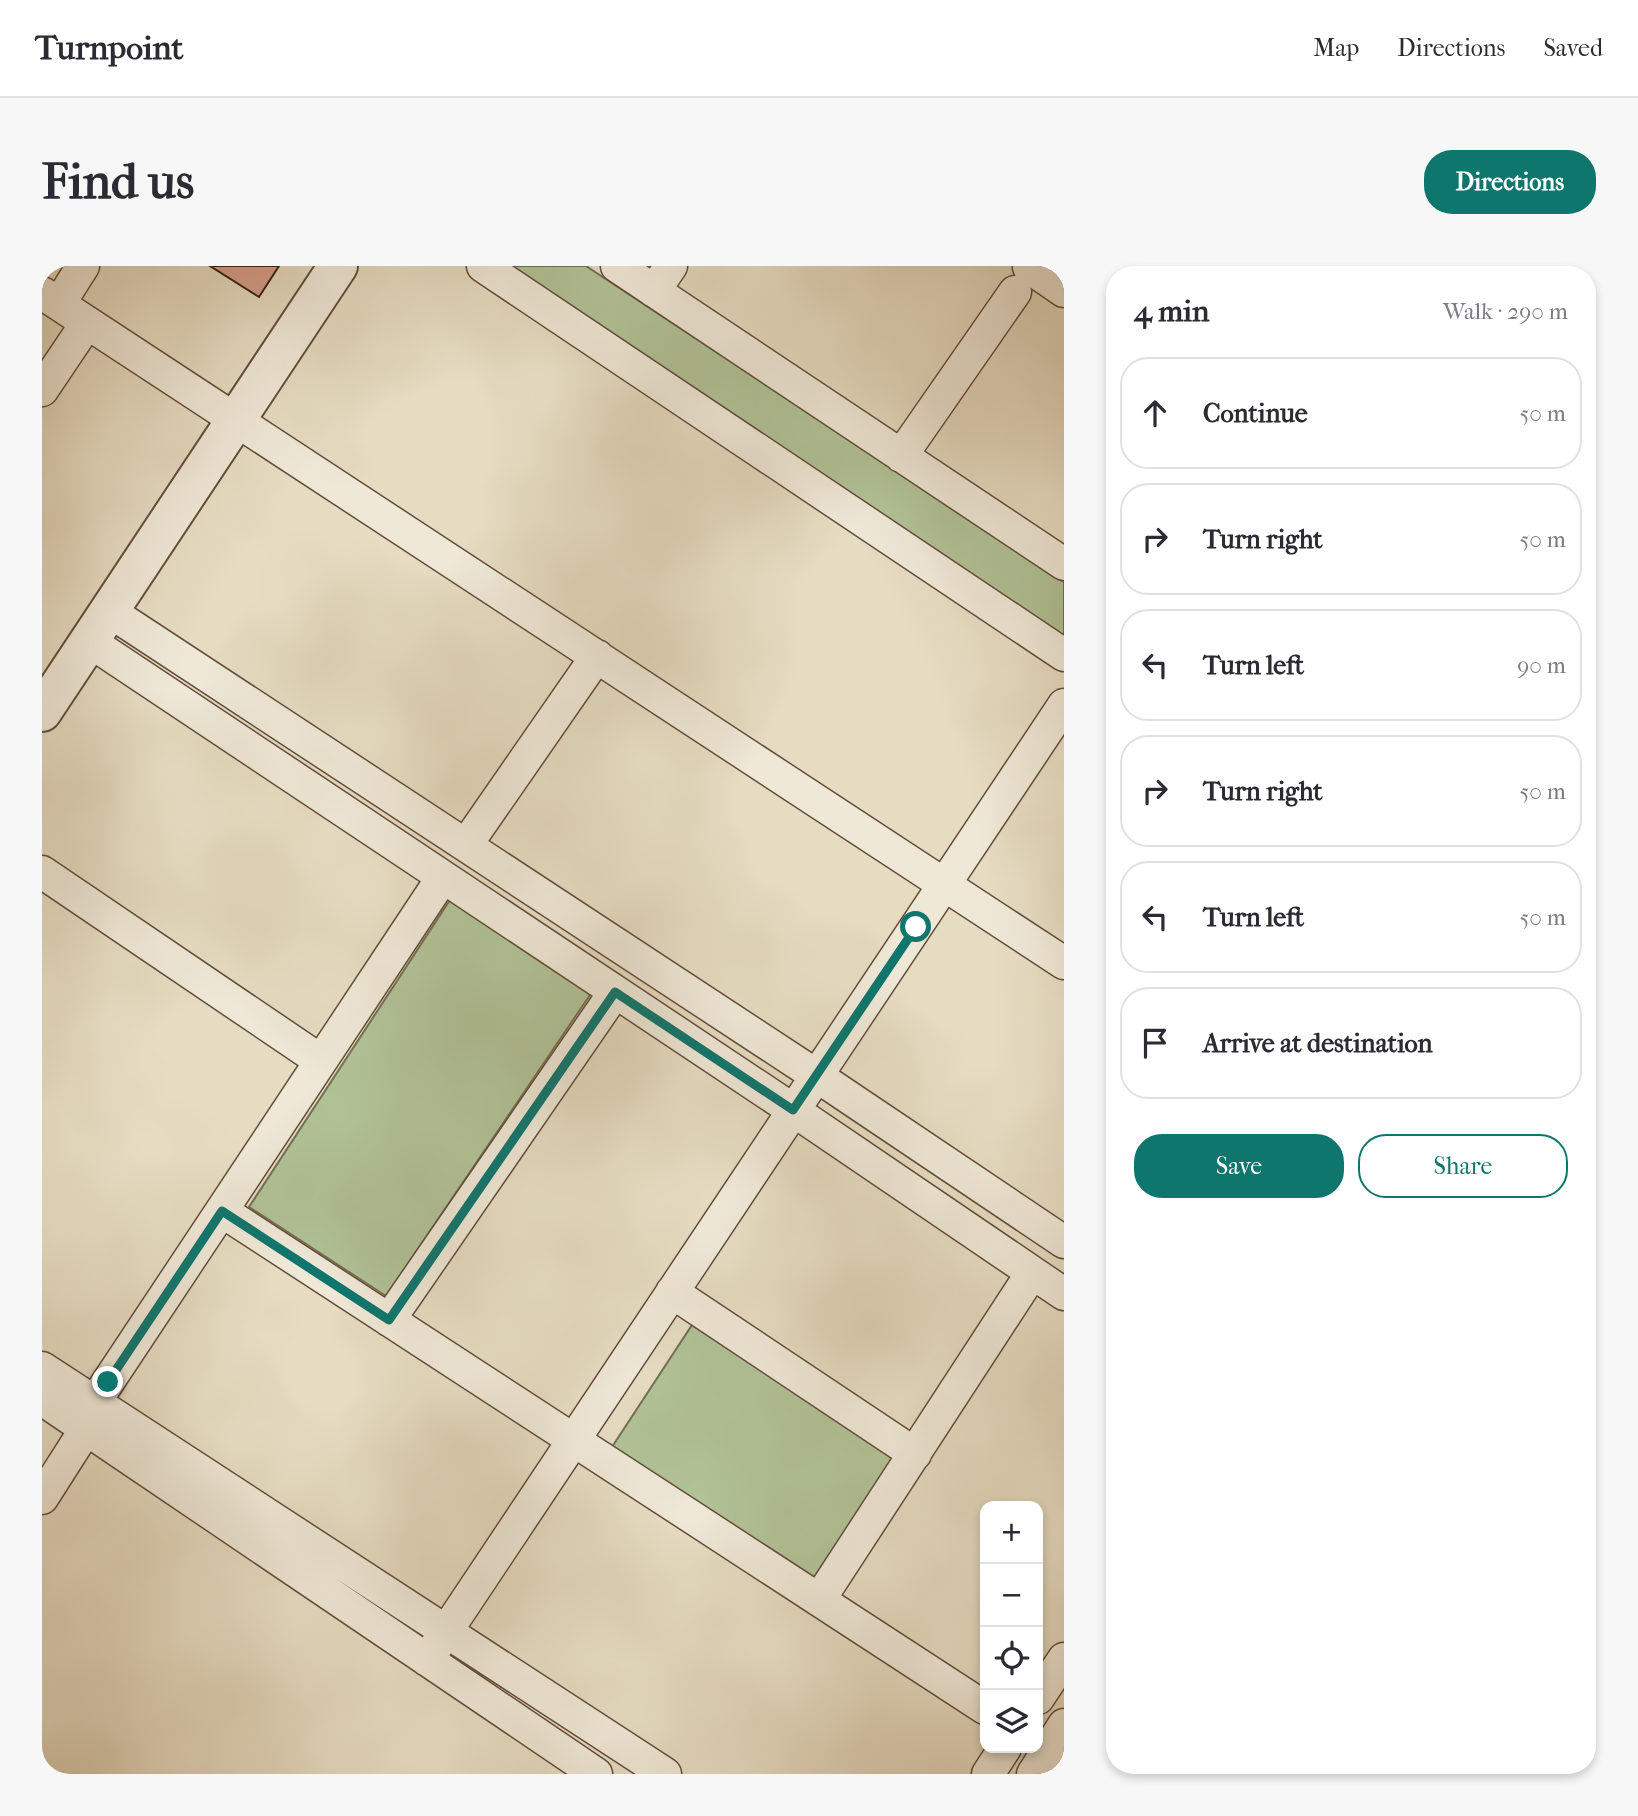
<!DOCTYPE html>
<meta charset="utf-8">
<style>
:root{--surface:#fff;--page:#f7f7f7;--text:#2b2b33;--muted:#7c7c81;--line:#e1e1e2;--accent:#0f766e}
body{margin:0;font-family:"IM FELL French Canon",serif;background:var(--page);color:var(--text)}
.controls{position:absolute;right:21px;bottom:21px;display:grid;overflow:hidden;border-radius:14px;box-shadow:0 4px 10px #0003}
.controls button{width:63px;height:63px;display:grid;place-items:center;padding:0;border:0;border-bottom:2px solid var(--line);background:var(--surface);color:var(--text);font:35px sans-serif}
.stop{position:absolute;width:21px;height:21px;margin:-16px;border:5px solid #0f766e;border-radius:50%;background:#fff}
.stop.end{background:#0f766e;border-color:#fff;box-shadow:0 2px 7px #0008}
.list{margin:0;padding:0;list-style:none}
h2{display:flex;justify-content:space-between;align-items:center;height:91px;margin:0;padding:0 28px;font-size:30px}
h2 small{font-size:23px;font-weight:400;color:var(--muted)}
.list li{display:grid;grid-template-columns:46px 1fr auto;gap:21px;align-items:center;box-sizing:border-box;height:112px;margin:0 14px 14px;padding:0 14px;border:2px solid var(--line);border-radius:28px}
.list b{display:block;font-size:26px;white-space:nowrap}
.list em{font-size:23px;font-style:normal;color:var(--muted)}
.actions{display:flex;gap:14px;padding:21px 28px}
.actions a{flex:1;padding:16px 0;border:2px solid var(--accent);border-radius:28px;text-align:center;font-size:24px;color:var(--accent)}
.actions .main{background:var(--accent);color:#fff}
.icon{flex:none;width:38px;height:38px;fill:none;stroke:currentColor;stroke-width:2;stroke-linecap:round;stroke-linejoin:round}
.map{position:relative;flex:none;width:1022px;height:1508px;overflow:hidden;border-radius:28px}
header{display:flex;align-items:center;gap:42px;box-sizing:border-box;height:98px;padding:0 35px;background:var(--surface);border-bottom:2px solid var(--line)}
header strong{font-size:33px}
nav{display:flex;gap:38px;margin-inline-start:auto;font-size:24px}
.intro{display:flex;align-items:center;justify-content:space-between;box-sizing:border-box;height:168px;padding:0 42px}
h1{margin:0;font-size:49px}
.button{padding:18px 32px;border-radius:28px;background:var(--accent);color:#fff;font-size:24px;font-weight:700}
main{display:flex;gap:42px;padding:0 42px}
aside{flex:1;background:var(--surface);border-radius:28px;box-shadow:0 4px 10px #0003}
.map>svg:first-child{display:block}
</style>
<header>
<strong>Turnpoint</strong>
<nav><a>Map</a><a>Directions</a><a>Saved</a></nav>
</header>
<div class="intro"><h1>Find us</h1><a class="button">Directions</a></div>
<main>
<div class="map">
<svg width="1022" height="1508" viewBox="0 0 1022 1508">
<rect width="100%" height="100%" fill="#e6dcc2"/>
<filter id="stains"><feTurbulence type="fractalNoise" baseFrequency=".00286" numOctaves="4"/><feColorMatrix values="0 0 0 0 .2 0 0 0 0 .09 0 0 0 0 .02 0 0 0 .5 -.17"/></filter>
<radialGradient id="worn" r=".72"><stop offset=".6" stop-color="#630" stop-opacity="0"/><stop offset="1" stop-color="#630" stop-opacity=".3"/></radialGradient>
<path fill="#b1c297" stroke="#747053" stroke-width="2" d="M459 0H544L1022 316V373Z
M408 634 550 726 344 1030 207 941Z
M650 1059 852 1191 771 1313 570 1181Z"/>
<path fill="#d79f8a" stroke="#371f0f" stroke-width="2" d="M168 0H237L217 31Z"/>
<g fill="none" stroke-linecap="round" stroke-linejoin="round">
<g stroke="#634e3c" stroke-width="35">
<path id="minor" d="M441 0 1022 389
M575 0 1022 298
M987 1 1022 25
M612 25 629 0
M0 27 1022 697
M17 38 41 0
M0 124 45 57
M859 190 973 26
M67 345 775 810 1022 976
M47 375 751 844 1022 1028
M424 579 555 390
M0 606 279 795
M180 945 943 1442
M630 1026 873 1188
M347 1054 573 726
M0 1102 623 1508
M0 1133 554 1508
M52 1137 401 611
M0 1232 44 1163
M777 1334 990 1007
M385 1394 1022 439
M996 1432 1022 1393
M946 1508 963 1482
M991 1508 1022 1459"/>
</g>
<g stroke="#634e3c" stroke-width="42">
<path id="tertiary" d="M0 446 296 0"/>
</g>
<use href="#minor" stroke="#efe8d7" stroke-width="32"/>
<use href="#tertiary" stroke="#efe8d7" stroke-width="38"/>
</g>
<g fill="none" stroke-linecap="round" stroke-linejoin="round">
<path stroke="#0f766e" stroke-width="9" d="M66 1116 180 945 347 1054 573 726 751 844 874 661"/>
</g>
<rect width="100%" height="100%" filter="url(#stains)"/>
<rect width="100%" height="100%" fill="url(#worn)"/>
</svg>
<div class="controls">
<button>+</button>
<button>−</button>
<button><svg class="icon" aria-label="locate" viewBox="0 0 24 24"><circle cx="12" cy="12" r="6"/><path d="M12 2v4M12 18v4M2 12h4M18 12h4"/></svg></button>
<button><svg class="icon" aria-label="layers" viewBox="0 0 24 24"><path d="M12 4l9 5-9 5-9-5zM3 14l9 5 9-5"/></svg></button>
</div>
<div class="stop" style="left:874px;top:661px"></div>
<div class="stop end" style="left:66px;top:1116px"></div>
</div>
<aside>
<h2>4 min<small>Walk · 290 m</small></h2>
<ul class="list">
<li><svg class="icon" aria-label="ahead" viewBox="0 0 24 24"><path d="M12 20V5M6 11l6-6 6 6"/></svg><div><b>Continue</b></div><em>50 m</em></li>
<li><svg class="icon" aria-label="right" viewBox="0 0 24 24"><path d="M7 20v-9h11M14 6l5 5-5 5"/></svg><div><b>Turn right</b></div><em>50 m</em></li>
<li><svg class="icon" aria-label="left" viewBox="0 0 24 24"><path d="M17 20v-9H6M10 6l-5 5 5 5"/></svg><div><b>Turn left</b></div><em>90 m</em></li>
<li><svg class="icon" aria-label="right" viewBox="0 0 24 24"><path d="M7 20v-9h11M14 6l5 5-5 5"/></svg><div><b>Turn right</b></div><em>50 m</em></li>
<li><svg class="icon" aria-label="left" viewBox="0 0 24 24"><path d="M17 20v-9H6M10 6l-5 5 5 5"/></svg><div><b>Turn left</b></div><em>50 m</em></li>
<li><svg class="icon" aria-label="arrive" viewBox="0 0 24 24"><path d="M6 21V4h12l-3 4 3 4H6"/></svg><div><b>Arrive at destination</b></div></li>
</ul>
<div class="actions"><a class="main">Save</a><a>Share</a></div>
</aside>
</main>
